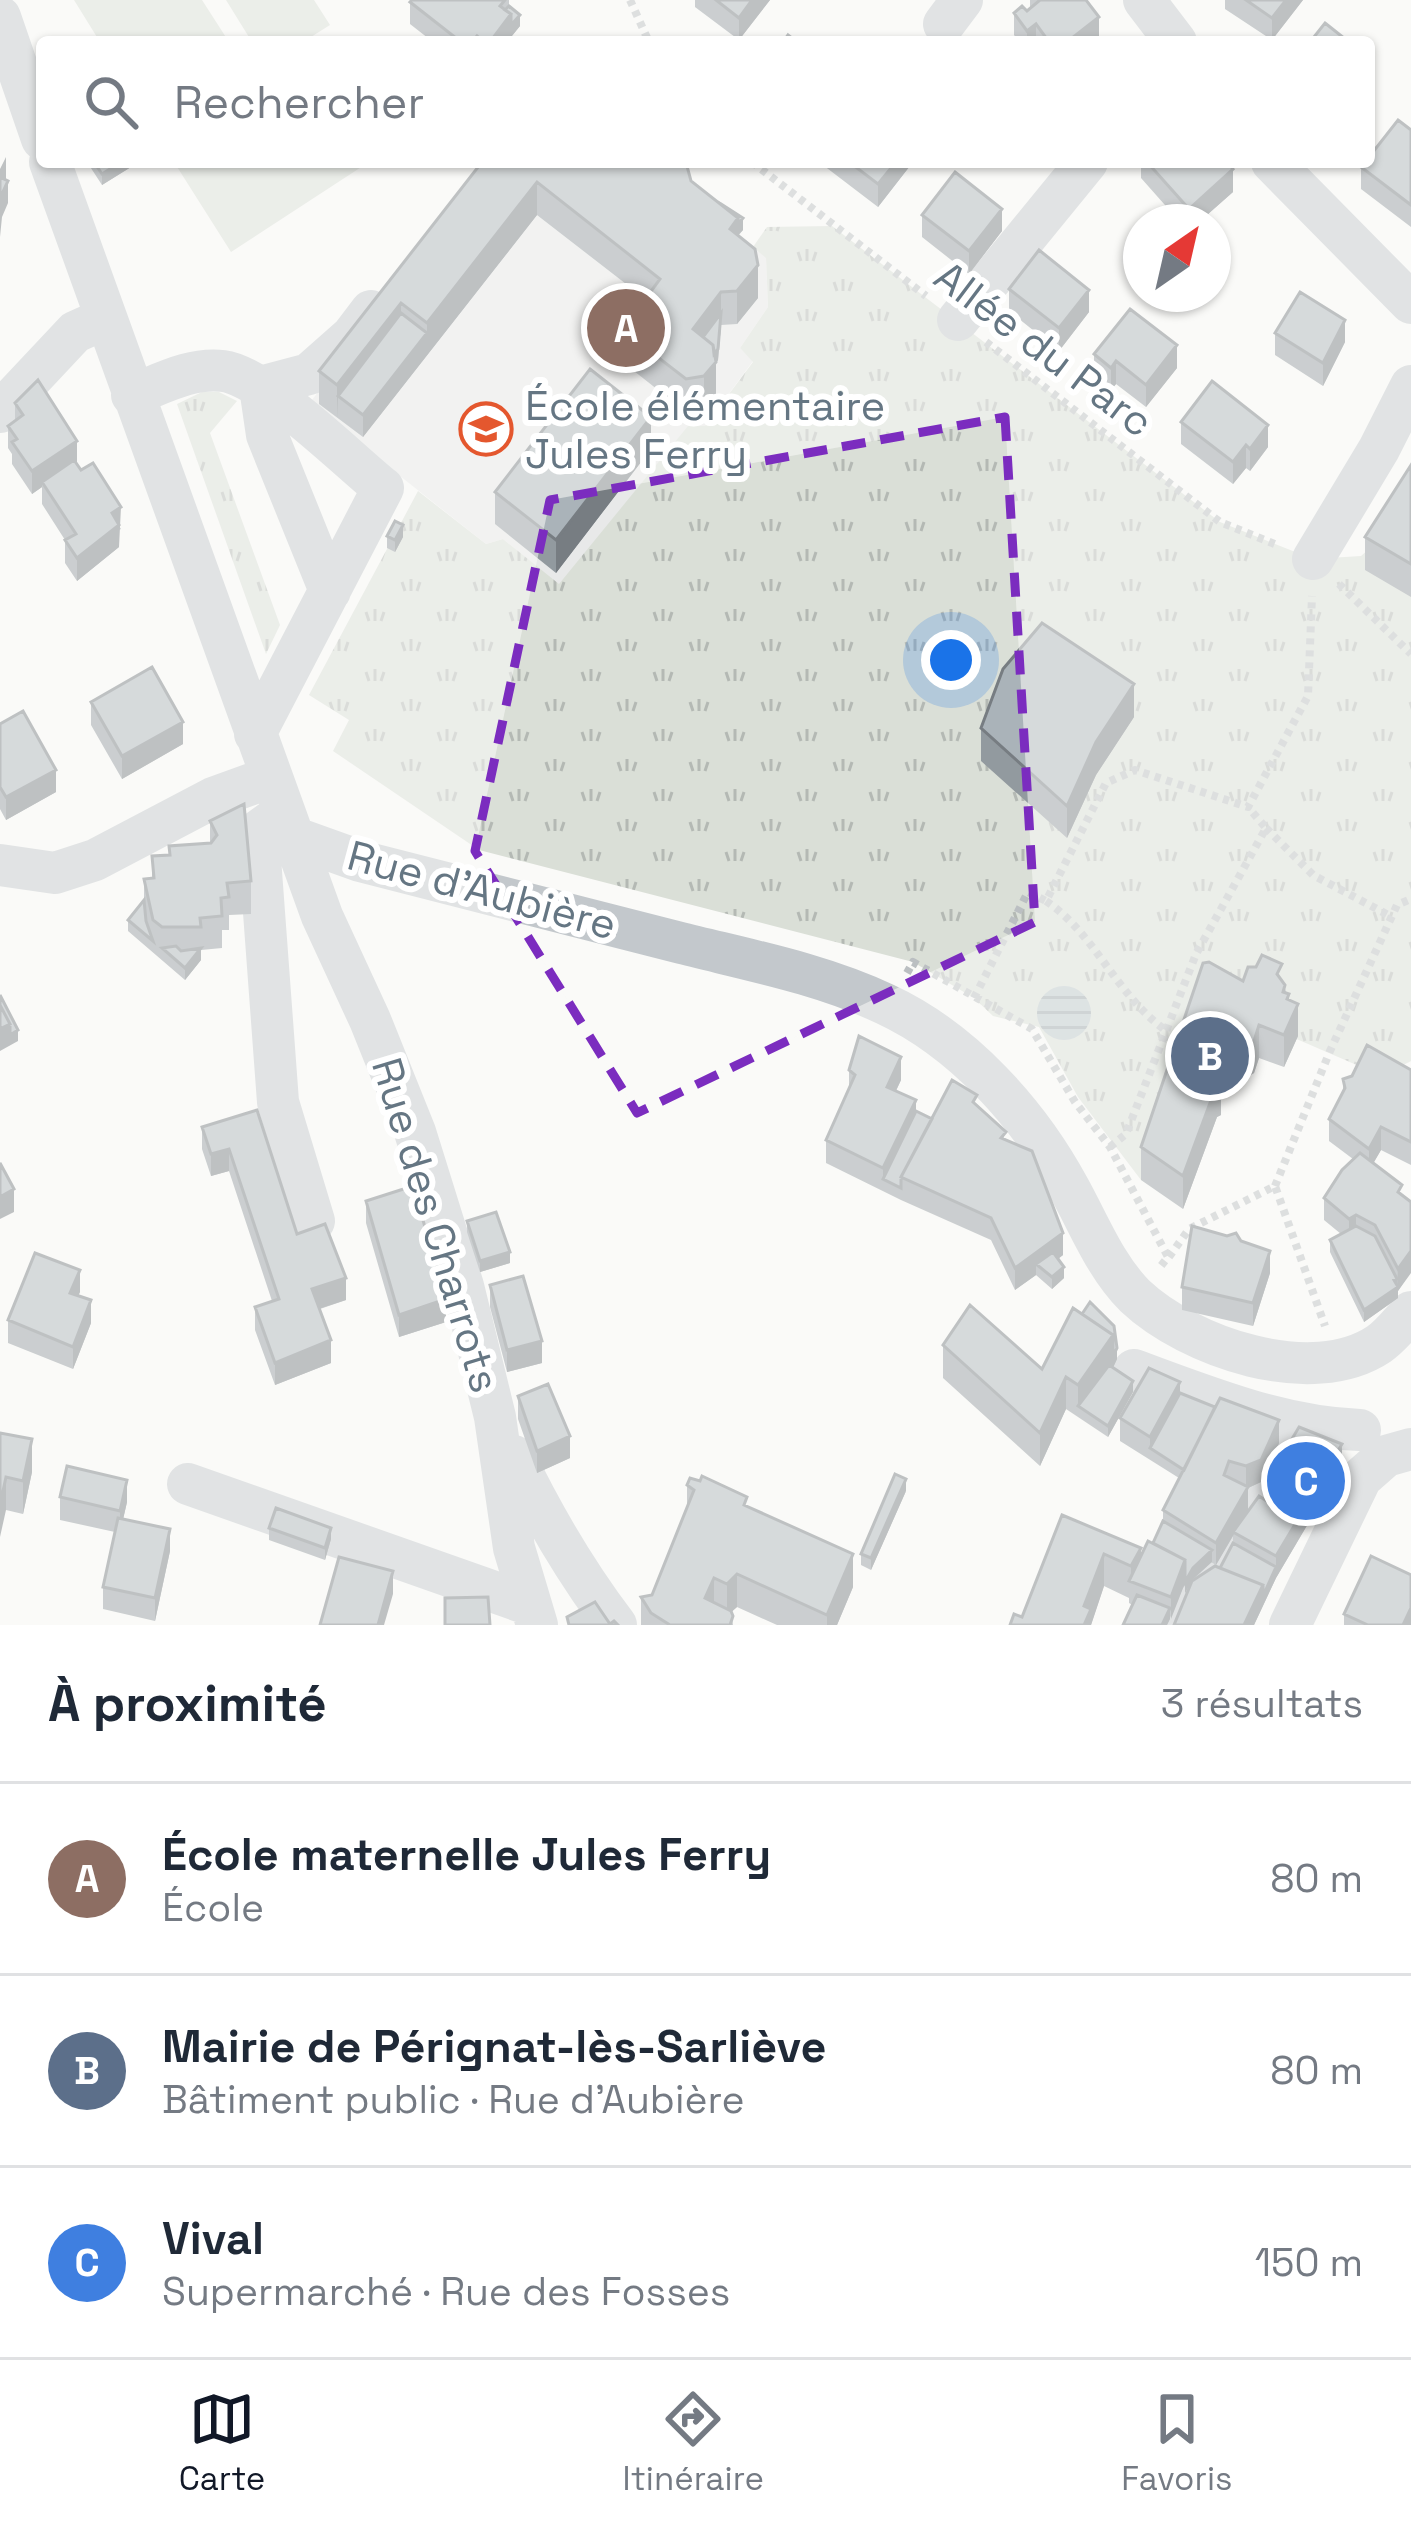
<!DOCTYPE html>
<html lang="fr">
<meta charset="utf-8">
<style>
:root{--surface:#fff;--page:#f6f6f7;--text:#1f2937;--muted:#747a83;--line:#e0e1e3;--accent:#111827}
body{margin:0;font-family:"Space Grotesk",sans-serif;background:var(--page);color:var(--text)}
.compass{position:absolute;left:1123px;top:204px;width:108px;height:108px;border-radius:50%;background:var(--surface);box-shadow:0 3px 9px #0004;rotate:34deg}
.you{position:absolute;left:951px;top:660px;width:42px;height:42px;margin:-30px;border:9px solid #fff;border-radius:50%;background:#1a73e8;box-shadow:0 0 0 18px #1a73e833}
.badge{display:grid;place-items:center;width:78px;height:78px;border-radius:50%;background:var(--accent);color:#fff;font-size:39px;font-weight:700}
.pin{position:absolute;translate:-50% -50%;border:6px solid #fff;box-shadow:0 3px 12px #0006}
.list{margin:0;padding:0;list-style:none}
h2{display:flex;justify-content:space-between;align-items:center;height:156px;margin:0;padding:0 48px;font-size:51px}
h2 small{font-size:39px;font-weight:400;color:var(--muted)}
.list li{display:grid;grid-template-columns:78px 1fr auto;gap:36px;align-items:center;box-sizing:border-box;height:192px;padding:0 48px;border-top:3px solid var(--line)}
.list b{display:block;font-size:45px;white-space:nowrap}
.list p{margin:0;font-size:39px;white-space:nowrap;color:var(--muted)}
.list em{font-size:39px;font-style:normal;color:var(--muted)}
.icon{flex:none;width:66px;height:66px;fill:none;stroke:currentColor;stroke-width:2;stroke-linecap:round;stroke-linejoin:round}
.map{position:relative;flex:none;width:1411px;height:1625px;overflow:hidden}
.search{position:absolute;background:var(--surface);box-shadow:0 3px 9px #0004;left:36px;right:36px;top:36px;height:132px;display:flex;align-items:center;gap:30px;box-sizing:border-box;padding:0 42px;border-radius:12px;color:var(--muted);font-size:45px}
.sheet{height:732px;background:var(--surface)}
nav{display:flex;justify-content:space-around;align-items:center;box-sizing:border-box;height:168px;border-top:3px solid var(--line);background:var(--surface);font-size:33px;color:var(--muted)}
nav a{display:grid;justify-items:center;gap:6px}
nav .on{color:var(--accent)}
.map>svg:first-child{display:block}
</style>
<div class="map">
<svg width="1411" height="1625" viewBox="0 0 1411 1625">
<defs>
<pattern id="grass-tufts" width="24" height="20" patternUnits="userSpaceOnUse" patternTransform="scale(3)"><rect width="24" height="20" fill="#dadfd7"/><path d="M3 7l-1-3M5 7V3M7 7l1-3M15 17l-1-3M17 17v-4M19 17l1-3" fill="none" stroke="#b4b9b4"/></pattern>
<pattern id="water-rules" width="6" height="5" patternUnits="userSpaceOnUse" patternTransform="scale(3)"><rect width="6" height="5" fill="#bbc7cb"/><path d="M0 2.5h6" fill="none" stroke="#9ca6aa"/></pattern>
</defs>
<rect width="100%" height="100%" fill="#fafaf8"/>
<path fill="#e8e9e9" d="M492 162H646L766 257 768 307 740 348 753 361 705 426 688 427 559 585 503 539 486 544 309 404Z"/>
<path fill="url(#grass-tufts)" d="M832 226 1220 522 1313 559 1361 556 1395 526 1411 499V1061L1382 1076 1202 998 1141 1180 1078 1097 1039 1027 993 1016 974 998 913 962 479 850 333 751 349 720 309 695 418 491 486 544 503 539 559 584 688 426H705L753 362 740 348 768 307 766 258 753 247 767 227Z
M202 392H219L237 401 210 433 280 625 266 654 177 404Z"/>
<path fill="#dadfd7" d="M74 0H202L229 42H100Z
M226 0H314L330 25 303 42H252Z
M174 162H369L231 252Z"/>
<path fill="url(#water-rules)" d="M1037 1013a27 27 0 1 1 54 0a27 27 0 1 1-54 0Z"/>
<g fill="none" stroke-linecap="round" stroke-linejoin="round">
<path stroke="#bbbfc2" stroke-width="8" stroke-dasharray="6 6" stroke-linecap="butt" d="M630 0 649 42
M752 162 926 296
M986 342 1220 522 1277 545
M1339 584 1411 654
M1266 828 1313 875 1392 917
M1046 901C1095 934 1116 994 1164 1029
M907 973 913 962 1032 1029 1075 1102 1110 1147 1168 1257 1160 1267
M974 998 1028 892 1046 901 1106 783 1135 770 1248 807 1308 696 1312 596
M1110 1147 1126 1134 1196 954 1266 828 1248 807
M1275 1186 1330 1051 1397 905 1411 899
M1169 1257 1189 1229 1275 1186 1325 1326"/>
<path stroke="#c3c8cc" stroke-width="42" d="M1144 0 1176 42
M0 17 42 139
M944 24 962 0
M50 162 322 916 370 1020 415 1132 463 1286 495 1417 514 1548 537 1625
M1272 162 1411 303
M958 320 1087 162
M132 395C161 384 191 367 223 371 264 376 348 460 383 488L255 734
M0 412 75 332 104 319
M1313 559 1379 449 1411 386
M330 591 267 435 260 387 309 374 352 336 371 311
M284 812 258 831 278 1102 314 1221
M293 837 360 861C466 888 572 915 677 942 748 960 819 973 885 1004 963 1040 1029 1114 1069 1188 1089 1224 1105 1266 1135 1296 1189 1347 1312 1389 1379 1344 1391 1336 1401 1322 1411 1312
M0 865 55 873 95 860 213 798 271 777
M1134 1370C1208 1397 1281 1427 1360 1430
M514 1456C543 1516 575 1571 616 1625
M188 1484 531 1605
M1176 1625 1203 1583 1218 1573 1304 1424
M1290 1625 1361 1478 1386 1456 1411 1449"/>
</g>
<path fill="#929a9f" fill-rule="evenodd" d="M509 0V6L520 26 507 42H433L410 24V2Z
M695 0H770L739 40 695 7Z
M1030 0H1086L1099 39 1096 42H1019L1014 35V13L1027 11 1030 9Z
M1225 0H1303L1272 40 1225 9Z
M1411 130V227L1361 189V167Z
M87 162H139L102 185Z
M482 162 691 181 743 230 738 236 758 298 737 324 721 325 718 360 716 363V395L704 409 686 412 620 360 618 309 639 294 537 215 363 437 319 404V371Z
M819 162H913L878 207Z
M1141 162H1227L1233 192 1199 222H1180L1141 178Z
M922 215 1002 231 969 274 922 237Z
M1009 289 1089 312 1059 351 1009 311Z
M1275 333 1345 342 1323 386 1275 355Z
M1094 354 1177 368 1146 407 1116 384 1111 390 1094 377Z
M15 403 77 464 121 529 119 530V547L77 581 65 563V540L42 504V487L32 494 12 464V454L8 448V426L15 421Z
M1181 422 1268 447 1250 471 1246 468 1233 484 1181 444Z
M651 449 556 573 495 524V492Z
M1411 465V597L1365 570V537Z
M387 536 403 537 395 552 387 548Z
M91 702 183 744 122 779 91 725Z
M1134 717 1096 775 1067 838 981 761V728Z
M0 724 56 792 6 820 0 809Z
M210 821 251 881V914L229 915V930H222V948L201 950V960L185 980 128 931V920L144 900V879L152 878V856L169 855 210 842Z
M1282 980 1289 1000 1298 1036 1284 1067 1259 1058 1254 1073 1243 1079 1229 1075 1221 1100V1115L1217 1117 1183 1209 1141 1180V1147L1243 981Z
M849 1070 901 1080 896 1091 916 1111 932 1119 977 1106 1006 1140 1063 1255 1058 1259 1064 1278 1052 1289 1036 1275 1015 1290 991 1240 901 1200 826 1163V1140L849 1090Z
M1411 1070V1165L1381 1150 1373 1163 1402 1195 1409 1274 1398 1291V1298L1364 1322 1330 1252V1240L1341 1234 1324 1220V1198L1353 1159 1329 1141V1119L1343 1092V1079Z
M257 1110 297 1234 346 1300 320 1309 331 1363 275 1385 255 1330V1307L272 1301 229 1171 211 1176 202 1149V1127Z
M366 1201 446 1322 399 1337 366 1223Z
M467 1221 510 1263 480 1272 467 1232Z
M1241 1241 1270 1273 1253 1326 1182 1310V1287Z
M490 1285 542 1363 507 1372 490 1307Z
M80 1292 78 1295 91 1323 73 1369 8 1343V1320Z
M943 1345 1042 1369 1117 1359 1113 1367 1133 1392 1108 1437 1066 1409 1040 1466 943 1378Z
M1180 1393 1279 1443 1261 1482 1248 1488V1510L1241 1521 1264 1499 1273 1482V1471L1342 1466 1276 1578 1254 1625H1174L1191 1583 1185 1593V1583L1167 1625 1129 1603V1598L1104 1586 1091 1625 1022 1617 1062 1515 1141 1557 1153 1543 1163 1521V1510L1179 1478 1120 1441V1418ZM1233 1536V1543L1220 1568 1192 1581 1211 1562 1216 1565Z
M518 1396 570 1458 537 1473 518 1419Z
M0 1433 32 1472 23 1514 6 1510Z
M687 1485 747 1507 853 1587 837 1625H777L737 1607 731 1612 733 1625H641V1597L652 1595 687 1507Z
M906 1491 871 1570 861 1565V1554Z
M60 1497 127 1502 123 1519 170 1551 155 1621 103 1609V1587L115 1532 60 1520Z
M269 1528 331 1539 325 1560 269 1540Z
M1344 1614 1411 1625H1344Z"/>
<path fill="#777d82" d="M752 0H770L739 40V18Z
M1286 0H1303L1272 40V18Z
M511 14 520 15V26L507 42H490Z
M1099 17V39L1096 42H1067Z
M1036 24V42H1027V31Z
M1372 59V81L1369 85V62Z
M6 157V179L0 191V169Z
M121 162H139L102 185V174Z
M896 162H913L878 207V184Z
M1233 169V192L1199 222H1189V209Z
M8 181V203L2 217 0 237V198Z
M537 182V215L363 437V415L427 333V323Z
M1002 209V231L969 274V251Z
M738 218H743V230L738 235 730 229Z
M758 265V298L737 324V291Z
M1089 290V312L1059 351V328Z
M721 292V325L718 360 716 363V395L704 409V376L693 329Z
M401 303V336L338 396 337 418V385Z
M1345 320V342L1323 386V363Z
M1177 345V368L1146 407V385Z
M1116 361V384L1111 390V368Z
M651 417V449L556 573V540Z
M1268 425V447L1250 471V449Z
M77 441V463L42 482V487L32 494V471Z
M1246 445V468L1233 484V462Z
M121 507 119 547 77 581V558L112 513Z
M403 525V537L395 552V540Z
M1134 684V717L1096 775 1067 838V806L1096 742Z
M183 722V744L122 779V756Z
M56 770V792L6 820V797Z
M201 948V960L185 980V968Z
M1289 994V1023L1298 1004V1036L1284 1067V1035L1287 999Z
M10 1024 18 1030V1041L0 1051V1029Z
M1259 1025V1058L1254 1073 1243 1079V1046Z
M1229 1042V1075L1221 1100V1115L1217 1117 1183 1209V1176Z
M901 1057V1080L887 1109V1087Z
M916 1100V1122L883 1179V1168Z
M1381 1127V1150L1369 1171V1149Z
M229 1149V1171L211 1176V1154Z
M14 1189V1212L0 1219V1197Z
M1356 1215V1237L1349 1241V1219Z
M1063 1233V1255L1043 1270 1036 1264V1275L1015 1290V1268Z
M1270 1251V1273L1253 1326V1303Z
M1409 1251H1411V1273L1398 1291V1298L1364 1322V1310L1397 1279V1287L1398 1269Z
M510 1252V1263L480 1272V1261Z
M1064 1267V1278L1052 1289V1277Z
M80 1270V1292L70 1315V1293Z
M346 1278V1300L312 1311V1289Z
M446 1299V1322L399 1337V1315Z
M91 1300V1323L73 1369V1347Z
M1113 1335 1117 1348V1359L1113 1368 1078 1406V1385Z
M331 1340V1363L275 1385V1363Z
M542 1341V1363L507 1372V1350Z
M1066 1377V1409L1040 1466V1433Z
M1133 1381V1392L1108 1437V1426Z
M1180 1382V1404L1150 1448V1437Z
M1279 1420V1443L1261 1482 1248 1488V1510L1216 1565V1543L1246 1488V1466Z
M570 1436V1458L537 1473V1451Z
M32 1439V1472L23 1514V1481Z
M1342 1444V1466L1276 1578V1556L1297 1521 1312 1506V1495Z
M6 1477V1510L0 1537V1505Z
M906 1479V1491L871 1570V1558Z
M127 1480V1502L120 1533V1511Z
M331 1528V1539L325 1560V1548Z
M170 1529V1551L155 1621V1598Z
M1141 1548V1581H1131V1566Z
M1212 1550V1562L1193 1579 1185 1593V1583L1171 1619V1597L1185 1560Z
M853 1554V1587L837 1625H827V1615Z
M1104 1554V1586L1091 1625H1084V1606Z
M1276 1567V1578L1254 1625H1244L1263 1585Z
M393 1571V1594L384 1625H378Z
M737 1574V1607L727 1616V1584Z
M714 1578V1611L705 1598Z
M1170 1608V1619L1167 1625H1162Z
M1411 1608V1625H1403Z"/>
<path fill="#aab3b9" stroke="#777d82" stroke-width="3" d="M412 0H505L500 6 511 14 490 42H484L477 36 472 42H461L410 2Z
M716 0H752L739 18Z
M1040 0H1086L1099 17 1067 42H1049L1036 24 1027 31 1014 13 1022 6 1027 11Z
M1246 0H1286L1272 18Z
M509 6 520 15 511 25V14L505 10Z
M1325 23 1349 42H1310Z
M788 35 797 42H783Z
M1398 120 1411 130V205L1361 167 1365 162H1369V157Z
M94 162H121L102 174Z
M482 162H682L687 166 691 181 738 218 730 229 755 249 758 265 737 291 721 292 693 329 713 345 716 362 704 376 686 379 620 328 618 309 630 295 649 294 660 279 537 182 427 323 401 303 337 385 319 371Z
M849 162H896L878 184Z
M1147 162H1227L1233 169 1189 209Z
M955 172 1002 209 969 251 922 215Z
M0 177 8 181 0 198Z
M718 202 743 218 738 224V218Z
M1039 250 1089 290 1059 328 1009 289Z
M1300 292 1345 320 1323 363 1275 333Z
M1130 309 1177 345 1146 385 1116 361 1111 368 1094 354Z
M401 313 427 333 363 415 338 396Z
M721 313 718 349 714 354 713 345 703 337Z
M590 369 651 417 556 540 495 492Z
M38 380 77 441 32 471 12 442 17 439 8 426 23 415 15 403Z
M1212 381 1268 425 1250 449 1246 445 1233 462 1181 422Z
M74 460 81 470 93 463 121 507 112 513 119 525 77 558 65 540 76 534 42 482Z
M1411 465V564L1365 537Z
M395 521 403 525 395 540 387 536Z
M1042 623 1134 684 1096 742 1067 806 981 728 1003 669Z
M152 667 183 722 122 756 91 702Z
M23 711 56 770 6 797 0 787V724Z
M244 804 251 881 227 883 229 897 221 898 222 916 200 918 201 927H162L153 920 144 879 154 878 152 856 170 855 169 846 211 843 217 835 210 821Z
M144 900 146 921 153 941 128 920Z
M176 946 181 951 201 948 185 968 162 948Z
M1262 955 1282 964 1277 974 1285 985 1283 992 1289 994 1287 999 1298 1004 1284 1035 1259 1025 1254 1041 1243 1046 1229 1042 1218 1075 1221 1082 1217 1084 1183 1176 1141 1147 1203 963 1209 962 1243 981 1248 967H1256Z
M0 995 18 1030 10 1035V1024L0 1005Z
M0 1005 10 1024 0 1029Z
M859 1036 901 1057 887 1087 916 1100 883 1168 826 1140 855 1075 849 1070Z
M1367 1045 1411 1070V1142L1381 1127 1369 1149 1329 1119 1345 1088 1343 1079 1352 1076Z
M952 1080 977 1095 973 1102 1006 1132 1001 1138 1032 1151 1063 1233 1015 1268 991 1218 901 1177Z
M257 1110 297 1234 325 1224 346 1278 312 1289 331 1340 275 1363 255 1307 279 1299 229 1149 211 1154 202 1127Z
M916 1111 932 1119 901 1177V1188L883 1179Z
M1360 1153 1402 1185 1398 1192 1411 1202V1251L1398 1269 1375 1225 1356 1215 1349 1219 1324 1198 1342 1170Z
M0 1163 14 1189 0 1197Z
M413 1186 446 1299 399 1315 366 1201Z
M496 1212 510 1252 480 1261 467 1221Z
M1192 1226 1227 1236 1236 1233 1241 1241 1270 1251 1253 1303 1182 1287Z
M1356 1226 1375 1236 1397 1279 1394 1280 1398 1287 1364 1310 1330 1240Z
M1053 1252 1064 1267 1052 1277 1036 1264Z
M35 1253 80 1270 70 1293 91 1300 73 1347 8 1320Z
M523 1276 542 1341 507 1350 490 1285Z
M1090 1302 1114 1326 1117 1348 1113 1356V1335L1082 1314Z
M970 1305 1042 1369 1073 1308 1113 1335 1078 1385 1066 1377 1040 1433 943 1345Z
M1109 1365 1133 1381 1108 1426 1078 1406Z
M1149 1368 1180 1382 1150 1437 1120 1418Z
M548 1384 570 1436 537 1451 518 1396Z
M1180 1393 1215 1407 1184 1470 1150 1448Z
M1220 1398 1279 1420 1261 1460 1246 1466 1229 1461 1224 1475 1248 1487 1216 1543 1163 1510Z
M1299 1427 1342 1444 1312 1495 1273 1471Z
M0 1433 32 1439 23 1481 6 1477 0 1505Z
M67 1466 127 1480 120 1511 60 1497Z
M895 1474 906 1479 871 1558 861 1554Z
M702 1476 747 1497 744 1505 853 1554 827 1615 737 1574 727 1584 714 1578 705 1598 731 1611 733 1616 730 1625H670L651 1613 641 1597 652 1595 694 1490 687 1485 690 1478 700 1481Z
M1273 1482 1312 1506 1297 1532V1521L1264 1499Z
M1259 1496 1297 1521 1276 1556 1233 1532Z
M276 1508 331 1528 325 1548 269 1528Z
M1062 1515 1141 1548 1131 1566 1104 1554 1084 1606 1091 1609 1084 1625H1010L1014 1614 1022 1617Z
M118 1518 170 1529 155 1598 103 1587Z
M1163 1521 1212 1550 1193 1568 1185 1582V1560L1153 1543Z
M1148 1541 1185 1560 1171 1597 1129 1581Z
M1233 1543 1276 1567 1263 1596V1585L1220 1568Z
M1371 1556 1411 1575V1608L1403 1625H1368L1344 1614Z
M339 1557 393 1571 378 1625H320Z
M1215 1566 1263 1585 1244 1625H1174L1192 1581Z
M1137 1595 1170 1608 1162 1625H1123Z
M488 1597 490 1625H445V1598Z
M595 1602 610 1624 614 1621 618 1625H569L567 1617Z"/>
<path d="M0 0H1411V1625H0ZM1005 417 1035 922 637 1113 475 851 550 500Z" fill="#fafaf8" fill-opacity=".55" fill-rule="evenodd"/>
<path fill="none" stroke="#7b2cbf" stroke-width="9" stroke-dasharray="24 15" stroke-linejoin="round" d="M1005 417 1035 922 637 1113 475 851 550 500Z"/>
<defs>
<g id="school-ring" transform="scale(2.7)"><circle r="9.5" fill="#fff" stroke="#e4572e" stroke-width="1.5"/><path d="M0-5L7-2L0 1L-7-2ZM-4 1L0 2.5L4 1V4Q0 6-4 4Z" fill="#e4572e"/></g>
</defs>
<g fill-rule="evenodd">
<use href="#school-ring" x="486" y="429"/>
</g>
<g text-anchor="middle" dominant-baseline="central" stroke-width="12" stroke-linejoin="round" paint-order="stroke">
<g font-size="42" fill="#657683" stroke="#fff">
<text transform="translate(1044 349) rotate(37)">Allée du Parc</text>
<text transform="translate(482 890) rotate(15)">Rue d'Aubière</text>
<text transform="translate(436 1225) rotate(73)">Rue des Charrots</text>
</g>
<g font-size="42" fill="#657683" stroke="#fff" text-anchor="start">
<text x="525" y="405">École élémentaire<tspan x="525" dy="48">Jules Ferry</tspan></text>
</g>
</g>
</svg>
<svg class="compass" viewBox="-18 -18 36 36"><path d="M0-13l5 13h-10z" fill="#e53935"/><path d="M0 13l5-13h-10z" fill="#747a83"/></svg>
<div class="you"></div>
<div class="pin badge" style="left:626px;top:328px;background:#8d6e63">A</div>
<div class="pin badge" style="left:1210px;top:1056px;background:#5c6f8a">B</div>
<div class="pin badge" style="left:1306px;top:1481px;background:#3f7fe0">C</div>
<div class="search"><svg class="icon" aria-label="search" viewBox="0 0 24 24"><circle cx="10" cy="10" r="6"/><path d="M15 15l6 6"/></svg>Rechercher</div>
</div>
<section class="sheet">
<h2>À proximité<small>3 résultats</small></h2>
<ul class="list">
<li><span class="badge" style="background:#8d6e63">A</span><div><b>École maternelle Jules Ferry</b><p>École</p></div><em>80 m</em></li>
<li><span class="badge" style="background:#5c6f8a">B</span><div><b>Mairie de Pérignat-lès-Sarliève</b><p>Bâtiment public · Rue d'Aubière</p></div><em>80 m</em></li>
<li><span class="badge" style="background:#3f7fe0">C</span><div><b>Vival</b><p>Supermarché · Rue des Fosses</p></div><em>150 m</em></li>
</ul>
</section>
<nav>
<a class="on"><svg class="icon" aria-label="map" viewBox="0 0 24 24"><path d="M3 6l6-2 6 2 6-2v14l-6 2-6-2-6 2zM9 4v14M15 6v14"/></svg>Carte</a>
<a><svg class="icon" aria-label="directions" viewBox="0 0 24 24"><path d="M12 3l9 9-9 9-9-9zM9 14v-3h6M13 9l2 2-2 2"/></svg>Itinéraire</a>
<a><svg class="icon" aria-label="saved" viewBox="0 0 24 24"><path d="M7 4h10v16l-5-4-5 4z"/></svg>Favoris</a>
</nav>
